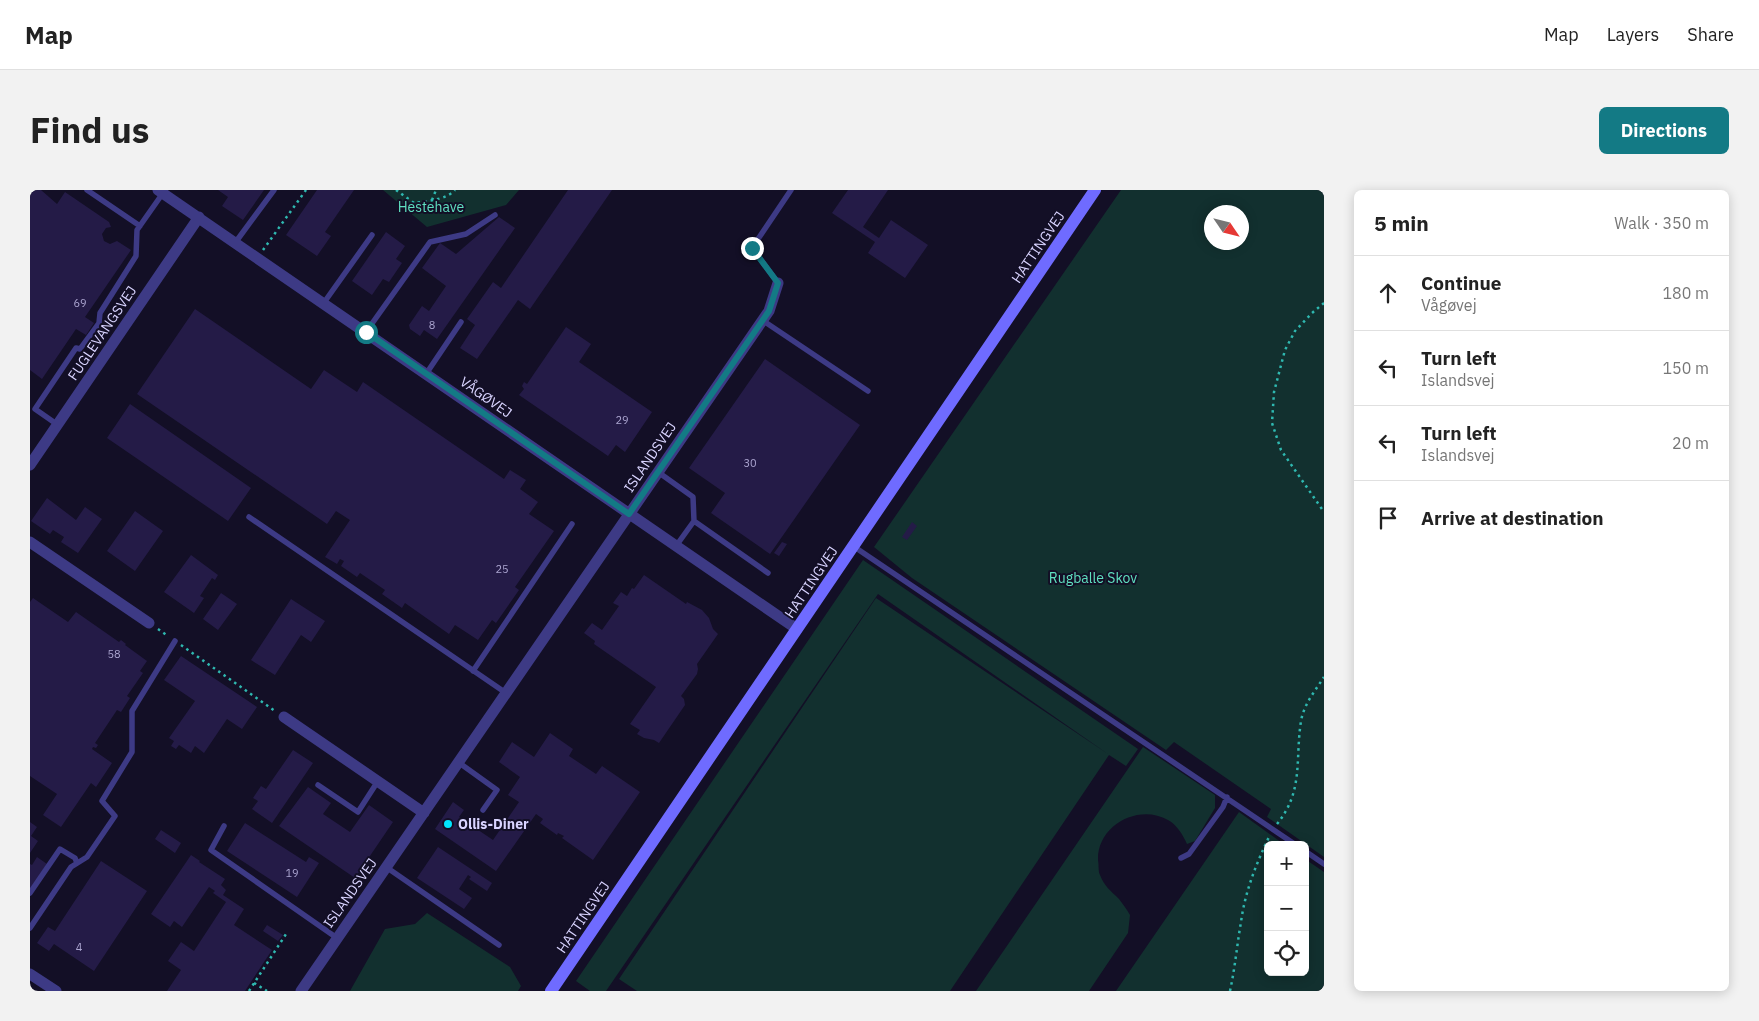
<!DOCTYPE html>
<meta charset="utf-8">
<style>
:root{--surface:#fff;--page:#f2f2f2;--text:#222;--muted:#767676;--line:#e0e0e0;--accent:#137a85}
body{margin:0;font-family:"IBM Plex Sans",sans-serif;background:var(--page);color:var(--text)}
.controls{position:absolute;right:15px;bottom:15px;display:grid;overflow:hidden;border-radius:8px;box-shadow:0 2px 12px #0003}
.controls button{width:45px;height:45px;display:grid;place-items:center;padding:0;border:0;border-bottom:1px solid var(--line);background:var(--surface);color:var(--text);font:25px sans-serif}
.compass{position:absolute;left:1174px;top:15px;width:45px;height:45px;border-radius:50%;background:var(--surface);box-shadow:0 2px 12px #0003;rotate:125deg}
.stop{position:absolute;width:15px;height:15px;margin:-11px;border:4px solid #137a85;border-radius:50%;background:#fff}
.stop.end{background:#137a85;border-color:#fff;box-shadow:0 1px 5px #0008}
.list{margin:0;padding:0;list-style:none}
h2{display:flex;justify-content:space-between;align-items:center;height:65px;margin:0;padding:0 20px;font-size:21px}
h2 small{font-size:16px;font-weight:400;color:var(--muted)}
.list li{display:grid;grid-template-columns:32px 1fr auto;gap:15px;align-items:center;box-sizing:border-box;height:75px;padding:0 20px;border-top:1px solid var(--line)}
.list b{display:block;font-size:19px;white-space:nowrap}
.list p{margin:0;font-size:16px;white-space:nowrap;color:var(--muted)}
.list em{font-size:16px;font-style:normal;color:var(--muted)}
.icon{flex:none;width:28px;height:28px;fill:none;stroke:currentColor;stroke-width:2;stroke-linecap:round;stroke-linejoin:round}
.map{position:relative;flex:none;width:1294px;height:801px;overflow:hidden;border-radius:8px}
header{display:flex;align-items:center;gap:30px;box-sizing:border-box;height:70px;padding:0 25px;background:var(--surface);border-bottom:1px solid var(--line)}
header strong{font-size:24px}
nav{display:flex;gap:28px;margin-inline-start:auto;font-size:18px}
.intro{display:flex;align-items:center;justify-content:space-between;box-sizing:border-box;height:120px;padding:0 30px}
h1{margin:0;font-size:35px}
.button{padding:12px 22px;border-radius:8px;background:var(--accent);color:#fff;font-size:18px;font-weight:700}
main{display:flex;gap:30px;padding:0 30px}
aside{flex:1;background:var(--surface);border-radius:8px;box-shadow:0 2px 12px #0003}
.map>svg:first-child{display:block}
</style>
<header>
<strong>Map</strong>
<nav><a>Map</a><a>Layers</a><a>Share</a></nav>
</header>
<div class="intro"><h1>Find us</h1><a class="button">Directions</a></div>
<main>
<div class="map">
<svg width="1294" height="801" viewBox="0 0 1294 801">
<rect width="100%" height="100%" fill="#130f26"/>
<path fill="#12302f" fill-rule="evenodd" d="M353 0H489L476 15 397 37Z
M1091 0H1294V667L1237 627 1241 619 1144 552 1136 560 882 388 844 357ZM1182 22H1212V52H1182Z
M833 370 1108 559 1096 576 1079 565 920 801H607L589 789 846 408 1078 564 848 404 576 801H560L546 791Z
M1113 557 1185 605V618L1165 651 1157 654C1153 645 1147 635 1138 630 1109 613 1067 635 1068 670 1069 675 1068 681 1070 685 1074 696 1081 701 1089 709 1093 714 1097 720 1100 725L1098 743 1059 801H946Z
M1209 622 1255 655H1238V782H1275V669L1294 682V801H1086Z
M397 723 480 777 491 796 488 801H320L355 739 385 734Z"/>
<path fill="#241b47" d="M0 0H11L27 14 35 2 79 32 81 37 76 38 72 44 74 51 80 54 87 51 101 60 55 127 64 133 56 145 46 139 12 189 0 180Z
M188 0H234L213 30 192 16 198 7Z
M287 0H324L295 42 301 46 287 66 256 45Z
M538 0H582L500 119 488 110 447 169 430 158 445 135 437 129 463 92 471 98Z
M818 0H858L833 37 849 48 861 30 898 55 875 88 838 63 845 52 802 23Z
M469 27 485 38 407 149 394 140 390 146 380 139 379 135 392 116 399 121 416 96 392 78 410 53 426 64Z
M356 42 375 56 366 69 372 73 359 92 353 89 342 105 322 91Z
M165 119 281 199 294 180 327 202 333 192 474 289 480 280 496 290 490 299 508 312 499 324 524 341 485 397 489 400 466 433 462 430 448 450 425 435 419 444 375 413 372 418 352 404 355 400 330 383 327 387 311 376 314 371 310 369 307 374 295 367 320 330 306 321 297 334 107 204Z
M536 137 561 154 549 172 622 222 595 262 586 255 578 266 489 205 494 199 492 196 494 192 497 194Z
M735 169 830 235 740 364 681 323 695 303 659 278Z
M100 214 221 298 198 331 77 248Z
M17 308 46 330 55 317 72 329 48 363 31 352 34 347 23 340 20 344 1 331Z
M105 321 133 341 105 381 77 361Z
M882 332 887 336 877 350 872 347Z
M752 352 757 354 749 366 744 363Z
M161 365 188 385 185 390 182 388 170 406 174 408 164 423 134 402Z
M614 385 656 414 657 412 672 420 679 428 683 439 688 444 667 474 668 479 667 484 651 506 654 509 655 515 629 553 624 550 614 548 607 544 610 540 600 534 626 497 564 454 565 451 554 443 562 433 572 440 589 416 583 413 591 402 597 406 602 398 604 399Z
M191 403 207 414 188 440 173 429Z
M3 408 38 432 46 422 89 452 91 450 96 454 95 455 117 471 110 481 113 483 97 506 100 508 91 522 87 520 65 553 68 555 66 558 63 557 62 559 82 573 66 597 61 593 31 637 13 625 27 604 0 586V412Z
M261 409 295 431 281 452 271 445 245 485 221 470Z
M151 466 227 517 212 539 197 529 174 563 165 556 161 563 149 555 146 559 141 556 144 551 139 548 165 511 134 490Z
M520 543 543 559 539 566 566 584 572 576 610 602 563 670 532 648 534 646 528 643 527 645 510 633 513 629 506 624 466 681 405 639 423 612 434 620 429 627 463 650 489 612 478 605 490 587 469 572 482 552 504 567Z
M263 560 283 573 242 633 222 619 228 611 223 608 231 596 236 599Z
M278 597 301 613 293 624 320 642 339 615 363 632 325 688 249 636Z
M0 632 7 637 1 646 8 651 0 663Z
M215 633 276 672 279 667 289 673 267 707 197 661Z
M131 640 151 653 145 663 125 649Z
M408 657 462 693 457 701 439 689 441 687 438 685 429 699 442 708 434 719 387 688Z
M161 665 170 671 169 672 195 689 191 695 196 700 193 705 214 719 204 735 242 760 215 801H137L151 780 138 771 151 752 164 761 196 712 183 703 185 701 179 697 152 737 144 731 140 737 121 724Z
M7 667 17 674 0 699V674L2 675Z
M71 671 117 701 64 781 24 754 19 761 7 753 18 737 25 741Z
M237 735 253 745 248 751 233 741Z"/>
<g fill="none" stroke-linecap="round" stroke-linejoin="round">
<path stroke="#2fb8b0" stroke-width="2.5" stroke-dasharray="2.5 4" stroke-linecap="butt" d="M366 0 384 13C397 11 416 10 425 0
M402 10 406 0
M233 60 276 0
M1294 113 1282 123 1265 141 1255 160 1244 202 1242 233 1251 260 1294 322
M128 439 138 446
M151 455 245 521
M1247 634C1274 601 1265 569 1271 531 1274 514 1285 501 1294 487
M224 793 237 801
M219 801 258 741
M1200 801C1205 778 1207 755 1211 732 1215 702 1226 674 1239 647"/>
<path stroke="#3d3a85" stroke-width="5.5" d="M57 0 110 36
M205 53 244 0
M748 93 722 58 761 0
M293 114 342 45
M732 130 838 201
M336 142 400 52 436 44 465 25
M396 184 431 132
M28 235 5 219 46 158 50 159 69 133 70 123 106 66 107 40 133 3
M628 282 663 307 664 331 738 383
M219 327 476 503
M646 356 664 331
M823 356 1266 655
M443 481 542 334
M428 572 467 600 453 620
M288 595 328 622 348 591
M194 636 181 660 307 748
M1275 661 1294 674
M1151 668 1159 664 1193 617 1197 607
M356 677 469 755
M0 703 30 659 45 668 47 673
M0 738 41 677 57 667 85 626 72 611 102 562V521L145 451"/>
<path stroke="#3d3a85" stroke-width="11" d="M128 0 767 439
M0 275 169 27
M0 352 119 433
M254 527 394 623
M0 784 26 801
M271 801 739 121 748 93"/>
<path stroke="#6f6bff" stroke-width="12" d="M521 801 1065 0"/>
</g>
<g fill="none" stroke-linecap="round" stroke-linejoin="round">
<path stroke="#137a85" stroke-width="6" d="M336 142 599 324 739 121 748 93 722 58"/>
</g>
<circle fill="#00e5ff" stroke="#130f26" stroke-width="2" cx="418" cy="634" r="5"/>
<g text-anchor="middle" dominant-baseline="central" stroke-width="4" stroke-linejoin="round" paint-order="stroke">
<g font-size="11" fill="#aca6d1">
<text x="50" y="113">69</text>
<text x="402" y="135">8</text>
<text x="592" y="230">29</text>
<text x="720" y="273">30</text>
<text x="472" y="379">25</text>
<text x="84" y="464">58</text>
<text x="262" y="683">19</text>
<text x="49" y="757">4</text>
</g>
<g font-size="14" fill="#5fe0c0" stroke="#130f26">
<text x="401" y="17">Hestehave</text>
<text x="1063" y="388">Rugballe Skov</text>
</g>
<g font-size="14" fill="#d9d4ff" stroke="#130f26">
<text transform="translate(1008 57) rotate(-56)">HATTINGVEJ</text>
<text transform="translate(72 143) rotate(-56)">FUGLEVANGSVEJ</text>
<text transform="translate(456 207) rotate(35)">VÅGØVEJ</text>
<text transform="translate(620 267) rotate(-56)">ISLANDSVEJ</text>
<text transform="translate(781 392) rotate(-56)">HATTINGVEJ</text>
<text transform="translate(320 703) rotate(-55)">ISLANDSVEJ</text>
<text transform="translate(553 727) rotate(-56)">HATTINGVEJ</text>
</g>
<g font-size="14" font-weight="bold" fill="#d9d4ff" stroke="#130f26" text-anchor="start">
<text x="428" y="634">Ollis-Diner</text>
</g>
</g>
</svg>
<div class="controls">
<button>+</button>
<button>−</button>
<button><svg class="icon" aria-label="locate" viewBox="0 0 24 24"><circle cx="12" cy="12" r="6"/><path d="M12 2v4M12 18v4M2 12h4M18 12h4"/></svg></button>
</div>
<svg class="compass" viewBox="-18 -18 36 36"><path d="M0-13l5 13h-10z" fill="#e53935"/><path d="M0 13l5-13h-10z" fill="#767676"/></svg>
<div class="stop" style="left:336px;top:142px"></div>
<div class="stop end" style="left:722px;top:58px"></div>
</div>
<aside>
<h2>5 min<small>Walk · 350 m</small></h2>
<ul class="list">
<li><svg class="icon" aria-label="ahead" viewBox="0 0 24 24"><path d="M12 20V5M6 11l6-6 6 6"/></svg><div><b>Continue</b><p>Vågøvej</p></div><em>180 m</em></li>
<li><svg class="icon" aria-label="left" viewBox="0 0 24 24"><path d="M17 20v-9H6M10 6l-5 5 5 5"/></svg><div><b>Turn left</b><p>Islandsvej</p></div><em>150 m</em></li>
<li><svg class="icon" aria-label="left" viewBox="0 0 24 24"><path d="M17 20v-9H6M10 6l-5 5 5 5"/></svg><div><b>Turn left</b><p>Islandsvej</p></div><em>20 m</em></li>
<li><svg class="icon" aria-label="arrive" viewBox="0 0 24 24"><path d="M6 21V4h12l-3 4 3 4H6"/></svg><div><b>Arrive at destination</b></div></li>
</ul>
</aside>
</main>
